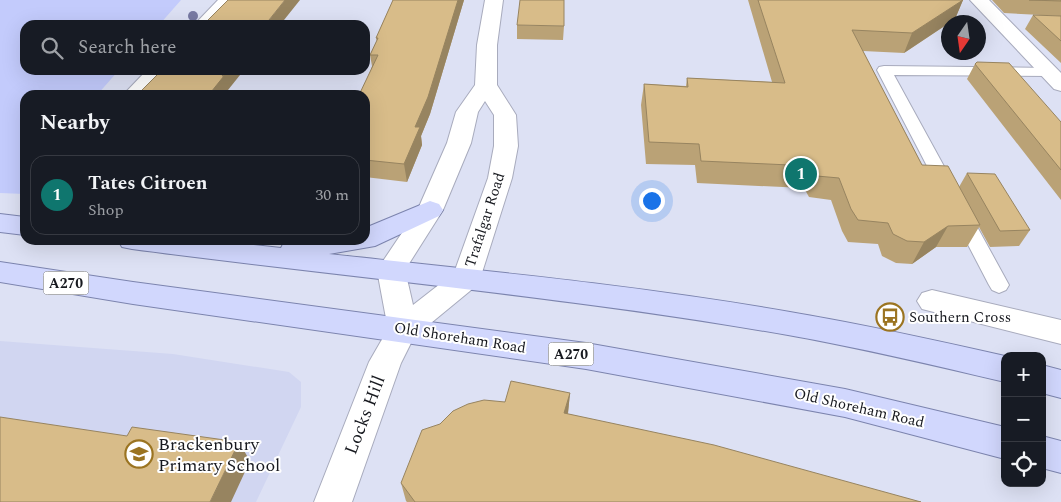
<!DOCTYPE html>
<meta charset="utf-8">
<style>
:root{--surface:#171b24;--page:#20242c;--text:#f1f3f6;--muted:#9ea1a6;--line:#363941;--accent:#0f766e}
body{margin:0;font-family:Spectral,serif;background:var(--page);color:var(--text)}
.controls{position:absolute;right:15px;bottom:15px;display:grid;overflow:hidden;border-radius:10px;box-shadow:0 5px 20px #0002}
.controls button{width:45px;height:45px;display:grid;place-items:center;padding:0;border:0;border-bottom:1px solid var(--line);background:var(--surface);color:var(--text);font:25px sans-serif}
.compass{position:absolute;left:941px;top:15px;width:45px;height:45px;border-radius:50%;background:var(--surface);box-shadow:0 5px 20px #0002;rotate:193deg}
.you{position:absolute;left:651px;top:200px;width:18px;height:18px;margin:-12px;border:4px solid #fff;border-radius:50%;background:#1a73e8;box-shadow:0 0 0 8px #1a73e833}
.badge{display:grid;place-items:center;width:32px;height:32px;border-radius:50%;background:var(--accent);color:#fff;font-size:16px;font-weight:700}
.pin{position:absolute;translate:-50% -50%;border:2px solid #fff;box-shadow:0 1px 5px #0006}
.list{margin:0;padding:0;list-style:none}
h2{display:flex;justify-content:space-between;align-items:center;height:65px;margin:0;padding:0 20px;font-size:21px}
h2 small{font-size:16px;font-weight:400;color:var(--muted)}
.list li{display:grid;grid-template-columns:32px 1fr auto;gap:15px;align-items:center;box-sizing:border-box;height:80px;margin:0 10px 10px;padding:0 10px;border:1px solid var(--line);border-radius:15px}
.list b{display:block;font-size:19px;white-space:nowrap}
.list p{margin:0;font-size:16px;white-space:nowrap;color:var(--muted)}
.list em{font-size:16px;font-style:normal;color:var(--muted)}
.icon{flex:none;width:28px;height:28px;fill:none;stroke:currentColor;stroke-width:2;stroke-linecap:round;stroke-linejoin:round}
.map{position:relative;flex:none;width:1061px;height:502px;overflow:hidden}
.search{position:absolute;background:var(--surface);box-shadow:0 5px 20px #0002;left:20px;top:20px;width:350px;height:55px;display:flex;align-items:center;gap:12px;box-sizing:border-box;padding:0 18px;border-radius:15px;color:var(--muted);font-size:19px}
.panel{position:absolute;background:var(--surface);box-shadow:0 5px 20px #0002;left:20px;top:90px;width:350px;height:155px;border-radius:15px}
.map>svg:first-child{display:block}
</style>
<div class="map">
<svg width="1061" height="502" viewBox="0 0 1061 502">
<rect width="100%" height="100%" fill="#dde1f4"/>
<path fill="#d1d6f1" d="M0 341 173 354 289 372 301 382V407L256 502H0Z"/>
<path fill="#c3cbfc" d="M0 0H181L159 25H25V70H119L97 95H25V194L0 193Z"/>
<g fill="none" stroke-linecap="round" stroke-linejoin="round">
<g stroke="#a8abbd" stroke-width="2">
<path id="lane" d="M884 66 1049 68 1054 69 1056 72 1054 75 1049 76 894 75 1009 285 1006 290 999 293 992 290 989 285 877 70 879 67Z"/>
</g>
<g stroke="#a8abbd" stroke-width="2">
<path id="street" d="M218 0H237L213 25H194Z
M970 0H989L1061 73V91L1054 89Z
M147 70H169L146 95H123Z
M932 290 1061 320V344L922 309 917 301 922 293Z"/>
</g>
<g stroke="#a8abbd" stroke-width="2">
<path id="secondary" d="M485 0H503L497 45V85L516 115 518 146 512 178 480 279 476 286 414 337 401 363 352 502H314L369 362 388 329 377 270 418 209 447 143 456 112 475 85 477 45ZM485 101 494 115V146L488 178 454 273 413 305 405 270 443 210 471 143 478 112Z"/>
</g>
<g stroke="#7c84ae" stroke-width="2">
<path id="primary" d="M430 201 439 204 443 210 439 216 375 246 329 254C483 271 637 285 790 312 862 324 934 340 1005 356V382C933 365 861 348 788 335 571 297 351 278 132 249L122 247 118 240H209L281 248 284 242 292 240H365V228Z
M0 214 25 217V235L0 232Z
M0 262 133 282 586 343 845 389 1005 427V459L845 417 586 369 133 304 0 282Z
M1042 365 1061 370V398L1042 393Z
M1042 436 1061 441V473L1042 468Z"/>
</g>
<use href="#lane" fill="#fff" fill-rule="evenodd"/>
<use href="#street" fill="#fff" fill-rule="evenodd"/>
<use href="#secondary" fill="#fff" fill-rule="evenodd"/>
<use href="#primary" fill="#d1d7fd" fill-rule="evenodd"/>
</g>
<circle fill="#7779a3" cx="193" cy="16" r="5"/>
<path fill="#baa276" d="M393 0H464L430 114 421 136 422 145 407 182 365 177V95L372 66 370 55 377 42 376 38Z
M748 0H963L955 19 904 53 863 51 922 165 959 187 967 173 1030 230 1019 246 990 247 979 227 967 247H936L912 264 896 263 882 256 878 244 848 242 842 231 831 200 809 197 804 188 697 183 695 165 646 164 641 105 644 84 686 86 687 78 772 82Z
M992 0H1061V16L1004 13Z
M1033 15 1061 16V63L1025 29Z
M517 25 564 26 563 40 517 39Z
M975 64 1061 122V200L967 79Z
M570 393 568 414 921 502H407L406 501 401 483 505 402Z"/>
<path fill="#978460" d="M285 0H300L280 25H265Z
M458 0H464L430 114 421 136 422 145 407 182 404 164 415 127Z
M963 0 955 19 904 53 912 33Z
M227 70H244L228 90 229 91 226 95H212L211 92Z
M948 226 936 247 912 264 924 242Z
M570 393 568 412 562 432 564 413Z
M239 442 250 461 231 502H210Z"/>
<path fill="#d8bc89" stroke="#978460" d="M228 0H285L265 25H203Z
M393 0H458L428 97 415 127H420L404 164 365 160V95H359L378 55H370L378 38H376Z
M520 0H564V26L517 25Z
M758 0H963L912 33 852 30 922 165 948 166 980 225 948 226 924 242 907 241 893 234 888 223 858 220 851 209 839 178 817 176 812 166 701 161 699 144 649 142 644 84 688 87 687 78 785 83Z
M1029 0H1061V1Z
M1033 15 1061 16V41Z
M977 62 1009 63 1061 122V170L975 64Z
M162 70H227L222 76H224L211 92H215L212 95H137Z
M967 173 995 174 1030 230 1000 231Z
M511 381 570 393 564 413 714 445 921 502H415L401 483 422 430 440 424 453 411 468 404 484 400 505 402Z
M0 417 127 436 132 427 239 442 210 502H0Z"/>
<defs>
<g id="bus-ring" transform="scale(1.4375)"><circle r="9.5" fill="#fff" stroke="#9b7421" stroke-width="1.5"/><path d="M-5-6H5V4H4V6H2V4H-2V6H-4V4H-5ZM-3.5-4V0h7V-4ZM-3.5 1.2v1.5H-2V1.2ZM2 1.2v1.5H3.5V1.2Z" fill="#9b7421"/></g>
<g id="school-ring" transform="scale(1.4375)"><circle r="9.5" fill="#fff" stroke="#9b7421" stroke-width="1.5"/><path d="M0-5L7-2L0 1L-7-2ZM-4 1L0 2.5L4 1V4Q0 6-4 4Z" fill="#9b7421"/></g>
</defs>
<g fill-rule="evenodd">
<use href="#bus-ring" x="890" y="317"/>
<use href="#school-ring" x="139" y="454"/>
</g>
<g text-anchor="middle" dominant-baseline="central" stroke-width="4" stroke-linejoin="round" paint-order="stroke">
<g fill="#fff" stroke="#5d5e62" stroke-width="1">
<rect x="43.5" y="271.5" width="45" height="23" rx="4"/>
<rect x="548.5" y="342.5" width="45" height="23" rx="4"/>
</g>
<g font-size="14" font-weight="bold" fill="#17191f">
<text x="66" y="283">A270</text>
<text x="571" y="354">A270</text>
</g>
<g font-size="15" fill="#17191f" stroke="#fff">
<text transform="translate(485 220) rotate(-72)">Trafalgar Road</text>
<text transform="translate(460 338) rotate(9)">Old Shoreham Road</text>
<text transform="translate(859 408) rotate(13)">Old Shoreham Road</text>
</g>
<g font-size="15" fill="#17191f" stroke="#fff" text-anchor="start">
<text x="909" y="317">Southern Cross</text>
</g>
<g font-size="18" fill="#17191f" stroke="#fff">
<text transform="translate(365 415) rotate(-69)">Locks Hill</text>
</g>
<g font-size="18" fill="#17191f" stroke="#fff" text-anchor="start">
<text x="158" y="444">Brackenbury<tspan x="158" dy="21">Primary School</tspan></text>
</g>
</g>
</svg>
<div class="controls">
<button>+</button>
<button>−</button>
<button><svg class="icon" aria-label="locate" viewBox="0 0 24 24"><circle cx="12" cy="12" r="6"/><path d="M12 2v4M12 18v4M2 12h4M18 12h4"/></svg></button>
</div>
<svg class="compass" viewBox="-18 -18 36 36"><path d="M0-13l5 13h-10z" fill="#e53935"/><path d="M0 13l5-13h-10z" fill="#9ea1a6"/></svg>
<div class="you"></div>
<div class="pin badge" style="left:801px;top:174px">1</div>
<div class="search"><svg class="icon" aria-label="search" viewBox="0 0 24 24"><circle cx="10" cy="10" r="6"/><path d="M15 15l6 6"/></svg>Search here</div>
<section class="panel">
<h2>Nearby<small></small></h2>
<ul class="list">
<li><span class="badge">1</span><div><b>Tates Citroen</b><p>Shop</p></div><em>30 m</em></li>
</ul>
</section>
</div>
